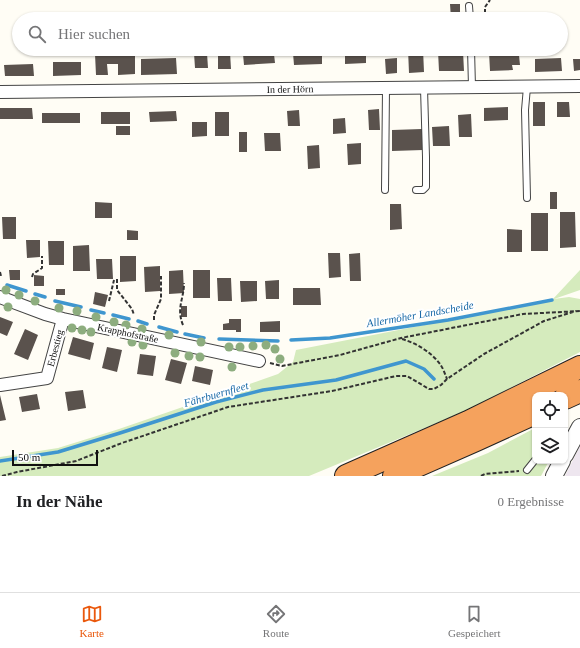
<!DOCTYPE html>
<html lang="de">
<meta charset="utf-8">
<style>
:root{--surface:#fff;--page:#f2f2f2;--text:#202124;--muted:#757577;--line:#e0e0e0;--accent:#ea580c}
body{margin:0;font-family:"Times New Roman",serif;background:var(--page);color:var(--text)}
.controls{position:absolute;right:12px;bottom:12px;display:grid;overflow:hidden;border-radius:8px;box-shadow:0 1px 3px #0004}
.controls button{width:36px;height:36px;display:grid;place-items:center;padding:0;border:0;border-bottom:1px solid var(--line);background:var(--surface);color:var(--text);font:20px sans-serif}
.scale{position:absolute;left:12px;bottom:10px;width:86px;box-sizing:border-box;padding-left:4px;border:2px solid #111;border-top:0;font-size:11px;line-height:14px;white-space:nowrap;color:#111;-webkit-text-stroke:3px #fff;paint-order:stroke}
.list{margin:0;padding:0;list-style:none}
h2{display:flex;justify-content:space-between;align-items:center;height:52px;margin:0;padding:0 16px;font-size:17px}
h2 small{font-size:13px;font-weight:400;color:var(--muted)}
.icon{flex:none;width:22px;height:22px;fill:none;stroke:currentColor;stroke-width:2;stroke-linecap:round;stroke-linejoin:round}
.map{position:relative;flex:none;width:580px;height:476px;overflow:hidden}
.search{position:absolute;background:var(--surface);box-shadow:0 1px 3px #0004;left:12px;right:12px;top:12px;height:44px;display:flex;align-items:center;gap:10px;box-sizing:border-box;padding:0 14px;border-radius:22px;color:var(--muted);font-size:15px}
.sheet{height:116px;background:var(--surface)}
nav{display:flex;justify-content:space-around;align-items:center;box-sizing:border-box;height:56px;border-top:1px solid var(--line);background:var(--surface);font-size:11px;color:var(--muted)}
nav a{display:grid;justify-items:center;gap:2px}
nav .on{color:var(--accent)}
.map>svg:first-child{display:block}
</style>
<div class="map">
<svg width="580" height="476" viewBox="0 0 580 476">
<rect width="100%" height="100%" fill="#fffdf5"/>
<path fill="#eee6ef" d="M580 446V476H565Z"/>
<path fill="#d5ebbd" d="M580 270V290L554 299 569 297 580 299V352L463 412 309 476H0V457L58 448 119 429 261 380 278 374 293 362 296 350 552 300Z
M535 428V461H549L541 476H432L488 453Z"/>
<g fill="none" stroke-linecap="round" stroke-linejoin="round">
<path stroke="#3f96cf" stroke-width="3.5" d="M7 285 26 291
M35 294 45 297
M55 301 81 307
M91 310 104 313
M113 315 129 319
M138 321 147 324
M159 327 177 332
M185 334 204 338
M219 339 278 341
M291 340 330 338 448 320 552 300
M0 461 58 452 120 433 216 402 263 390 336 380 406 361 424 369 434 379"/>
</g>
<path fill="#5a524d" d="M450 4H460V19H451Z
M107 49H131V54H135V74L118 75V64H107L108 75H96L95 54H107Z
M249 49H264V54H274L275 63 244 65 243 54 249 53Z
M302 49H312L313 52 322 51V64L294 65 293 53 302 52Z
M348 49H366V63L345 64V51H348Z
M408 49H423L424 72 409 73Z
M438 51H463L464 71H439Z
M512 51V55H519L520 65H512L513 70 490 71 489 52Z
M218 52H230L231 69H218Z
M194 53H207L208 68H195Z
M176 58 177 74 141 75V59Z
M397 58V73L386 74 385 59Z
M561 58 562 71 535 72V59Z
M573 59H580V70L574 71Z
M53 62H81V75L53 76Z
M33 64 34 76H5L4 65Z
M533 102H545V126H533Z
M557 102H569L570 117H557Z
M508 107V120L484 121V108Z
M0 108H32L33 119H0Z
M379 109 380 130H369L368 110Z
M299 110 300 126H288L287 111Z
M176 111 177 121 150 122 149 112Z
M101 112H130V124H101Z
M215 112H229V136H215Z
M42 113H80V123H42Z
M471 114 472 137H459L458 115Z
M345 118 346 133 333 134V119Z
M192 122H207V136L192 137Z
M116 126H130V135H116Z
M449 126 450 146H433L432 127Z
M422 129 423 150 392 151V130Z
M239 132H247V152H239Z
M264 133H280L281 151H265Z
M361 143V164L348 165 347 144Z
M319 145 320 168 308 169 307 146Z
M550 192H557V209H550Z
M95 202 112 203V218H95Z
M390 204H401L402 229 390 230Z
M560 212H575L576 247 560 248Z
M531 213H548V251H531Z
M2 217H16V239H3Z
M507 229 522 230V252H507Z
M127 230 138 231V240H127Z
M26 240H40V257L27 258Z
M48 241H64V265H49Z
M89 245 90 271H73V246Z
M328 253H340L341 277 329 278Z
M360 253 361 281H350L349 254Z
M120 256H136V281L120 282Z
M96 259H112L113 279H97Z
M160 266V291L145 292 144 267Z
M9 270H20V280H10Z
M183 270 184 293 169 294V271Z
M193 270H210V298H193Z
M34 275 44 276V286H34Z
M217 278H231L232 301H218Z
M279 280V299H266L265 281Z
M240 281H257V301L241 302Z
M293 288H320L321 305H293Z
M56 289H65V295H56Z
M95 292 108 295 105 307 93 304Z
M181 306H187V317H181Z
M0 317 13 322 7 336 0 333Z
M229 319H241V332H236V330H223V324L229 323Z
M280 321V332H260V322Z
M25 329 38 335 28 360 14 354Z
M73 337 94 343 90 360 68 354Z
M107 347 122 350 117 372 102 368Z
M140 354 156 356 153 376 137 374Z
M171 359 187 363 181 384 165 380Z
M195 366 213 370 210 385 192 381Z
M83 390 86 408 68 411 65 392Z
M37 394 40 409 22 412 19 397Z
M0 395 6 420 0 421Z"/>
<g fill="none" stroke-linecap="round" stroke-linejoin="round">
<g stroke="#444" stroke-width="8">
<path id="service" d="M469 6 470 19
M471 49 472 87
M385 190 386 88
M416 190H423L426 187V157L424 88
M527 198 525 110 527 87
M527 470 535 460"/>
</g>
<g stroke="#444" stroke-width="14">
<path id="minor" d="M0 92 580 86
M0 297 45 314 63 319 259 361
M0 385 47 378 63 319"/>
</g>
<g stroke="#444" stroke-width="18">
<path id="tertiary" d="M565 455 580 427
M554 476 562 461"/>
</g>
<g stroke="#222" stroke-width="24">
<path id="motorway" d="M565 398 580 391
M346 476 468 422 580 367
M394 476 476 440 535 413"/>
</g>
<path stroke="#333" stroke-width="2" stroke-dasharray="4 2" stroke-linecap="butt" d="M485 19V7L490 0
M481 52 484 49
M0 272 1 276
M32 277 33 274 42 268V256
M117 279V290L132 309 134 315
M109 301 114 280
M154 320V315L161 299V276
M183 325C176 308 184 299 184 283
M402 339C416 343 431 352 440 364 443 368 445 374 447 379
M270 363 282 366 340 355 401 338 523 314 580 311
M2 476 17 472 76 461 122 443 228 407 332 391 396 376H407L429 389H434L441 385 447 379 484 354 544 321 576 311
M481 476 485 474 519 471"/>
<use href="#service" stroke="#fff" stroke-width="6"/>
<use href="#minor" stroke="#fff" stroke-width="12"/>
<use href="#tertiary" stroke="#fff" stroke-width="16"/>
<use href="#motorway" stroke="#f5a25d" stroke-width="22"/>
</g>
<g fill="#8dad7f">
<circle cx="6" cy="290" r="4.5"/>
<circle cx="19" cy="295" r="4.5"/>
<circle cx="35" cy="301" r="4.5"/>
<circle cx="8" cy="307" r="4.5"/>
<circle cx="59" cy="308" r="4.5"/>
<circle cx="77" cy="311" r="4.5"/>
<circle cx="96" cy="317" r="4.5"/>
<circle cx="114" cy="322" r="4.5"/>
<circle cx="126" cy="325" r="4.5"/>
<circle cx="72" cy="328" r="4.5"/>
<circle cx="142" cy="329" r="4.5"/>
<circle cx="82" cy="330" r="4.5"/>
<circle cx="91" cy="332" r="4.5"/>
<circle cx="169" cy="335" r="4.5"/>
<circle cx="132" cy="342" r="4.5"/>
<circle cx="201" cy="342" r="4.5"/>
<circle cx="143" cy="345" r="4.5"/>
<circle cx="266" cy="345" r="4.5"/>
<circle cx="253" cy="346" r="4.5"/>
<circle cx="229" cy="347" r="4.5"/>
<circle cx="240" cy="347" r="4.5"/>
<circle cx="275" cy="349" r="4.5"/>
<circle cx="175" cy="353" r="4.5"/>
<circle cx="189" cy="356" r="4.5"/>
<circle cx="200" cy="357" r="4.5"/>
<circle cx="280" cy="359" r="4.5"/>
<circle cx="232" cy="367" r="4.5"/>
</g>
<g text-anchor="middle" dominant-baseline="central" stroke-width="4" stroke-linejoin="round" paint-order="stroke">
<g font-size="10" fill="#111" stroke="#fff">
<text transform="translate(290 89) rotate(-1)">In der Hörn</text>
<text transform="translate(128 333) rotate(12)">Krapphofstraße</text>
<text transform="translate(55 348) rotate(-75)">Erbestieg</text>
</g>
<g font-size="11" font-style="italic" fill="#1768a6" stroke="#fff">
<text transform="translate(420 314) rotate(-10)">Allermöher Landscheide</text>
<text transform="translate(216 394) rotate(-16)">Fährbuernfleet</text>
</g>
</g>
</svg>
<div class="controls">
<button><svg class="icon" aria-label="locate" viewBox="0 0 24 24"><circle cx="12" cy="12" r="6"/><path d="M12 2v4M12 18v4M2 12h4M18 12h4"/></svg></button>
<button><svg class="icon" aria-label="layers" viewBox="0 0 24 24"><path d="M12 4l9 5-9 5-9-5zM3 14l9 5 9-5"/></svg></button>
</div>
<div class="scale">50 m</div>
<div class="search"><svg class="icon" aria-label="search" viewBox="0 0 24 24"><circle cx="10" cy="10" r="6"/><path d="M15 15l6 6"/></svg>Hier suchen</div>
</div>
<section class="sheet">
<h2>In der Nähe<small>0 Ergebnisse</small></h2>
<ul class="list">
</ul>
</section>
<nav>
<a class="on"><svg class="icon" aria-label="map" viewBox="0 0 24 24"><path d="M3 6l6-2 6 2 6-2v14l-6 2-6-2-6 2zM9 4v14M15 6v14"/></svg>Karte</a>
<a><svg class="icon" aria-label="directions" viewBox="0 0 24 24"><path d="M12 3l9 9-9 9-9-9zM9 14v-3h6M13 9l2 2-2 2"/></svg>Route</a>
<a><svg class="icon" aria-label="saved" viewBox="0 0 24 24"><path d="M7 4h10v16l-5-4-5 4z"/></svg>Gespeichert</a>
</nav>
